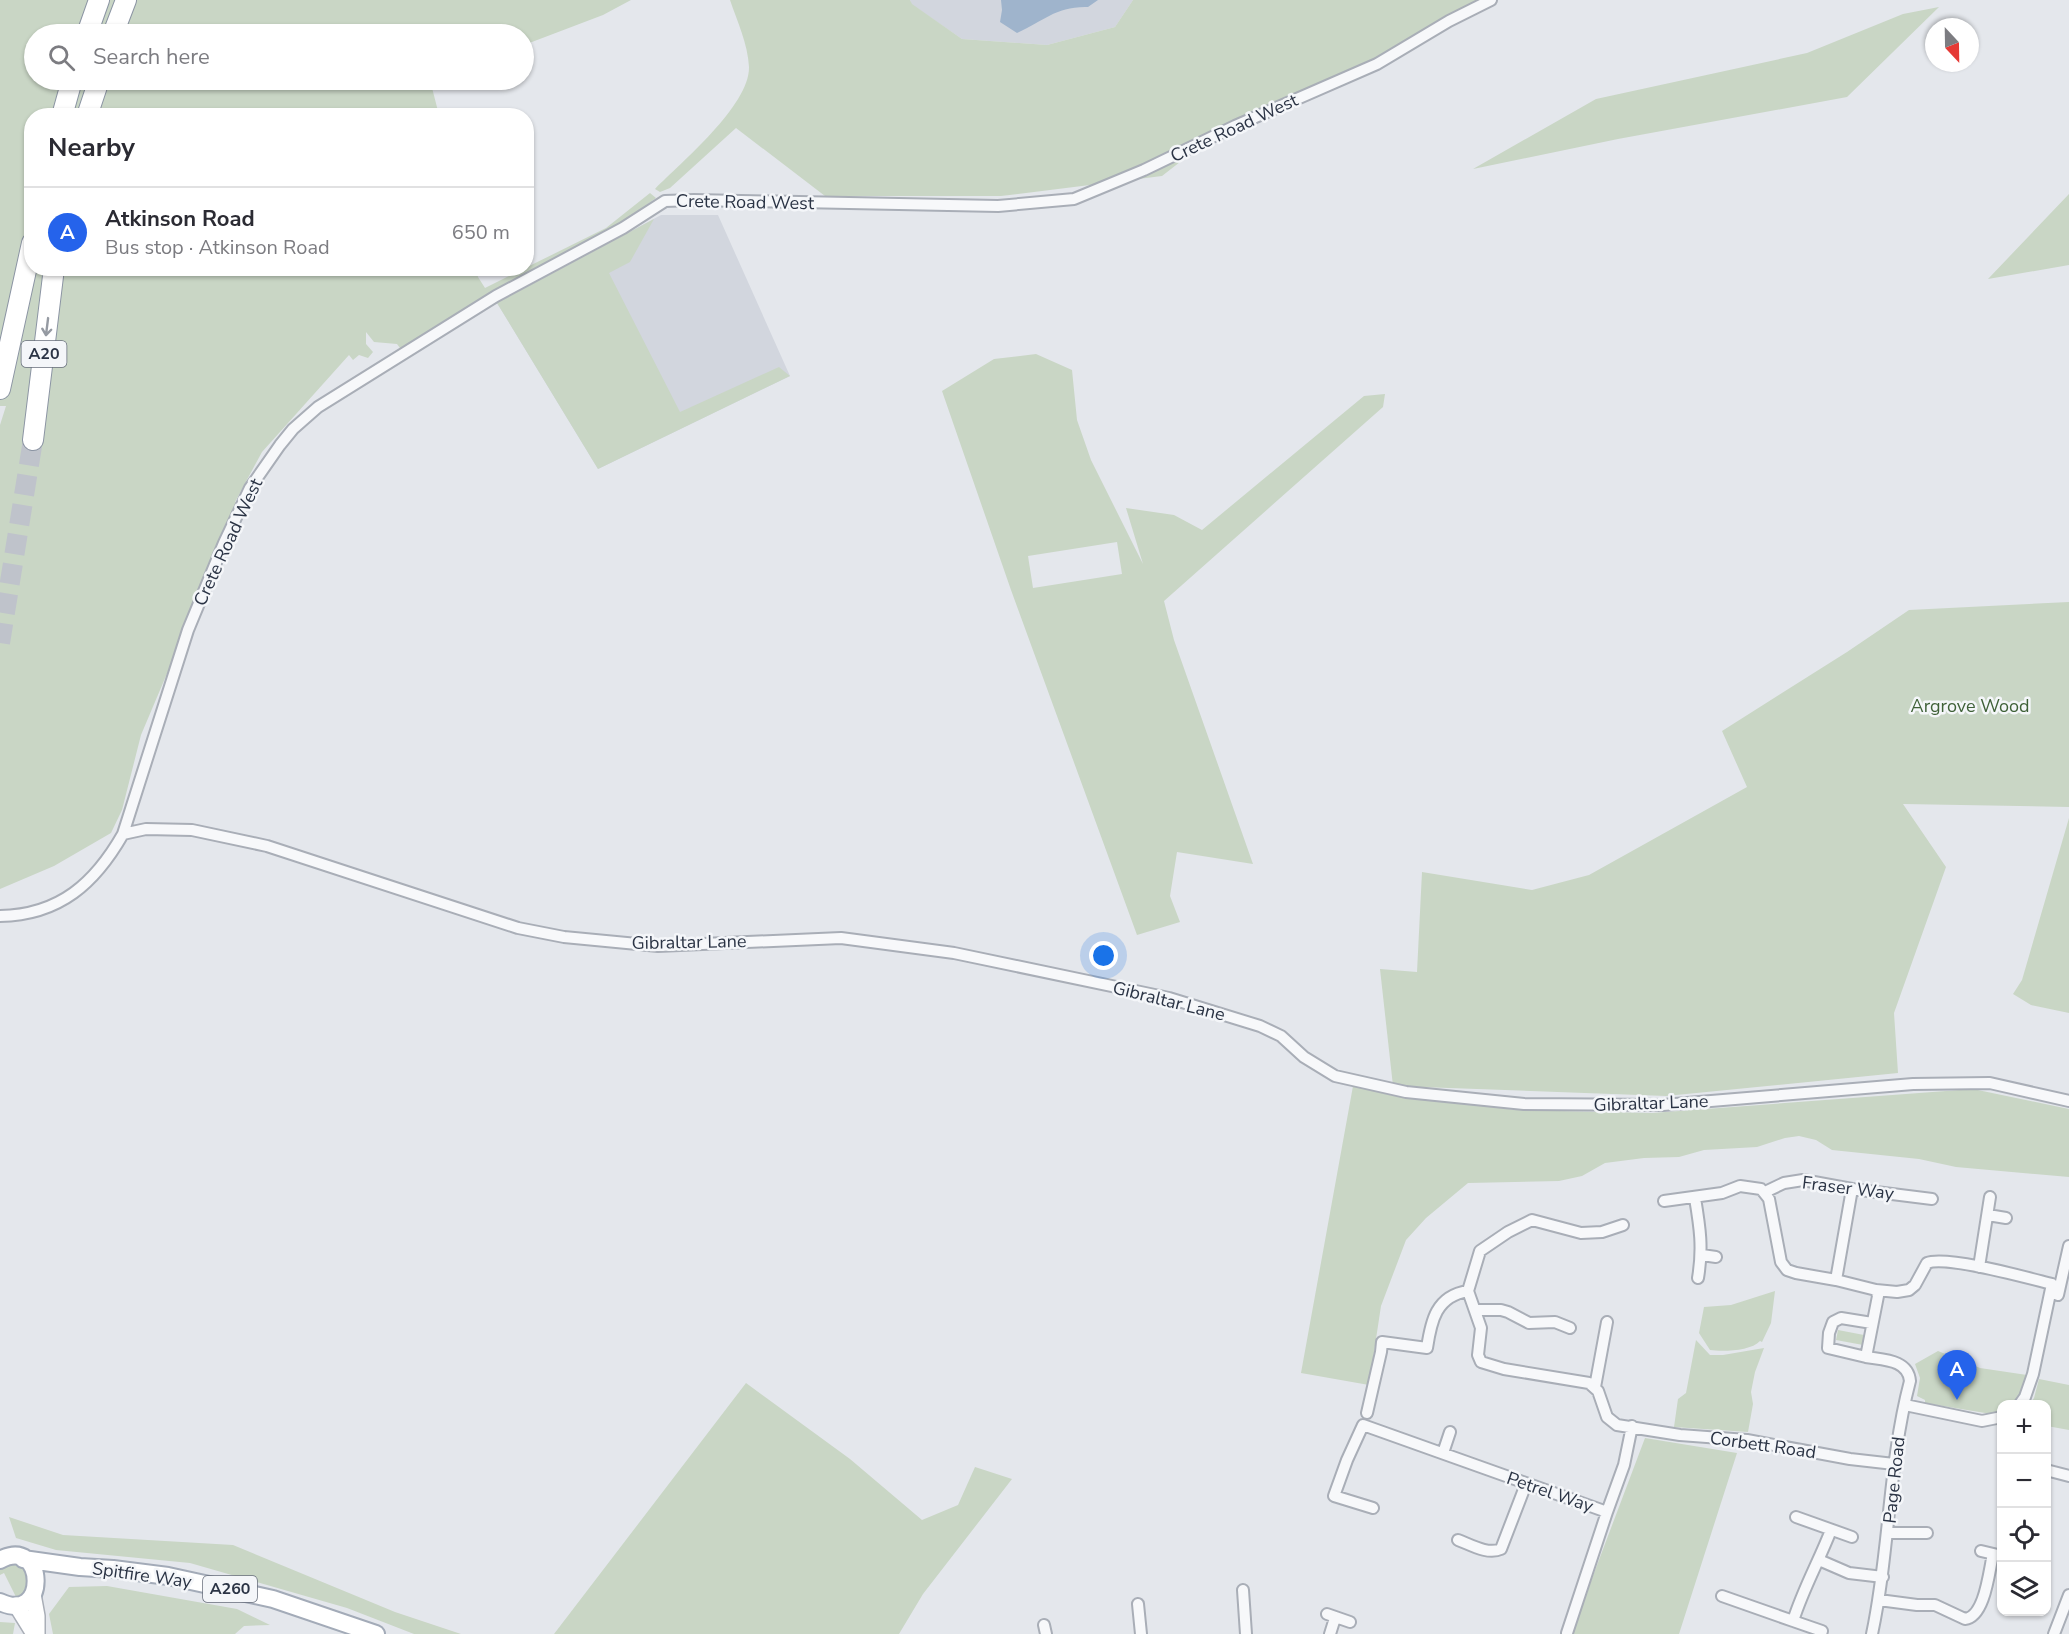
<!DOCTYPE html>
<meta charset="utf-8">
<style>
:root{--surface:#fff;--page:#f7f7f7;--text:#2b2b33;--muted:#7c7c81;--line:#e1e1e2;--accent:#2563eb}
body{margin:0;font-family:"Nunito Sans",sans-serif;background:var(--page);color:var(--text)}
.controls{position:absolute;right:18px;bottom:18px;display:grid;overflow:hidden;border-radius:12px;box-shadow:0 2px 4px #0004}
.controls button{width:54px;height:54px;display:grid;place-items:center;padding:0;border:0;border-bottom:2px solid var(--line);background:var(--surface);color:var(--text);font:30px sans-serif}
.compass{position:absolute;left:1925px;top:18px;width:54px;height:54px;border-radius:50%;background:var(--surface);box-shadow:0 2px 4px #0004;rotate:158deg}
.you{position:absolute;left:1104px;top:956px;width:21px;height:21px;margin:-15px;border:4px solid #fff;border-radius:50%;background:#1a73e8;box-shadow:0 0 0 9px #1a73e833}
.badge{display:grid;place-items:center;width:39px;height:39px;border-radius:50%;background:var(--accent);color:#fff;font-size:20px;font-weight:700}
.pin{position:absolute;translate:-50% -50px;filter:drop-shadow(0 2px 3px #0008)}
.pin::after{content:'';position:absolute;top:32px;width:21px;height:18px;background:inherit;clip-path:polygon(0 0,100% 0,50% 100%)}
.list{margin:0;padding:0;list-style:none}
h2{display:flex;justify-content:space-between;align-items:center;height:78px;margin:0;padding:0 24px;font-size:26px}
h2 small{font-size:20px;font-weight:400;color:var(--muted)}
.list li{display:grid;grid-template-columns:39px 1fr auto;gap:18px;align-items:center;box-sizing:border-box;height:90px;padding:0 24px;border-top:2px solid var(--line)}
.list b{display:block;font-size:22px;white-space:nowrap}
.list p{margin:0;font-size:20px;white-space:nowrap;color:var(--muted)}
.list em{font-size:20px;font-style:normal;color:var(--muted)}
.icon{flex:none;width:33px;height:33px;fill:none;stroke:currentColor;stroke-width:2;stroke-linecap:round;stroke-linejoin:round}
.map{position:relative;flex:none;width:2069px;height:1634px;overflow:hidden}
.search{position:absolute;background:var(--surface);box-shadow:0 2px 4px #0004;left:24px;top:24px;width:510px;height:66px;display:flex;align-items:center;gap:15px;box-sizing:border-box;padding:0 21px;border-radius:33px;color:var(--muted);font-size:22px}
.panel{position:absolute;background:var(--surface);box-shadow:0 2px 4px #0004;left:24px;top:108px;width:510px;height:168px;border-radius:24px}
.map>svg:first-child{display:block}
</style>
<div class="map">
<svg width="2069" height="1634" viewBox="0 0 2069 1634">
<rect width="100%" height="100%" fill="#e4e7ec"/>
<path fill="#d2d6de" d="M910 0H1133L1115 27 1047 45 962 39 911 4Z
M661 215H718L790 376 598 469 497 303Z"/>
<path fill="#c9d6c5" fill-rule="evenodd" d="M0 0H631L603 15 524 45V34H34V80H430L439 115 32 116V268H476L478 277 485 288 606 228 650 193 656 198 613 229 503 288 400 348 397 344 374 342 366 332V344L373 352 368 358 359 355 353 360 349 355 262 452 235 502 240 501 141 735 122 810 111 833 54 866 0 889V425L6 406H0Z
M730 0H910L912 4 962 39 1047 45 1115 27 1133 0H1477L1365 65 1230 123 1162 176 1001 196H825L736 128 670 188 660 192 655 189C682 162 750 105 749 67 748 44 737 21 730 0Z
M1939 7 1847 97 1618 139 1473 169 1596 99 1807 53 1903 14Z
M2069 194V265L1988 279Z
M654 219 630 262 609 273 680 412 779 367 790 376 598 469 497 303Z
M1036 354 1072 370 1077 420 1091 460 1143 564 1126 508 1174 515 1202 530 1364 396 1385 394 1383 407 1164 601 1174 640 1253 864 1177 852 1170 896 1180 922 1137 935 1011 590 942 391 994 359ZM1117 542 1122 574 1033 588 1028 556Z
M2069 602V807L1903 804 1946 867 1894 1013 1898 1073 1666 1096 1393 1086 1380 969 1417 972 1422 872 1532 890 1589 875 1747 787 1722 731 1847 652 1909 610Z
M2069 818V1013L2031 1005 2013 994 2022 980Z
M1353 1086 1394 1096 1517 1110 1652 1113 1973 1089 2069 1109V1177L1956 1167 1919 1159 1832 1150 1816 1140 1799 1136 1785 1138 1757 1147 1704 1150 1679 1157 1644 1158 1605 1163 1582 1176 1559 1181 1468 1183 1426 1218 1406 1240 1381 1306 1369 1385 1301 1373Z
M1775 1291 1771 1323 1762 1342 1760 1341C1751 1351 1723 1352 1710 1350L1699 1333 1704 1307 1731 1305Z
M1838 1330 1864 1335 1863 1345 1836 1340Z
M1696 1340 1710 1355H1723L1764 1348 1755 1372 1751 1392 1753 1404 1748 1432 1674 1427 1678 1399 1686 1393Z
M1938 1351 1980 1368 2027 1375 2019 1398 2013 1404H2002L2001 1411 1991 1414 1925 1403V1400L1917 1396 1920 1378 1915 1364Z
M2039 1379 2069 1385V1430L2047 1426 2046 1404H2030L2034 1398Z
M746 1383 850 1459 922 1520 958 1505 975 1467 1012 1479 923 1594 899 1634H554Z
M1645 1438 1737 1453 1679 1634H1571Z
M9 1517 63 1535 233 1545 395 1612 461 1634H414L347 1608 190 1563 56 1550 16 1538Z
M15 1564 25 1569 30 1583 22 1595 16 1597 4 1573 0 1575V1569L4 1566Z
M107 1586 237 1609 270 1625 244 1626 235 1634H53L49 1614 69 1587Z
M0 1622 15 1623 13 1634H0Z"/>
<path fill="#9fb4cc" d="M1001 0H1098L1088 7C1056 6 1044 21 1017 33L1000 22 1002 10Z"/>
<g fill="none" stroke-linecap="round" stroke-linejoin="round">
<path stroke="#bfc3cb" stroke-width="20" stroke-dasharray="20 10" stroke-linecap="butt" d="M0 643 33 440"/>
<g stroke="#a9aeb7" stroke-width="14">
<path id="street" d="M123 834 146 829 192 830 267 846 518 928 564 937 658 946 841 938 954 953 1169 998 1260 1026 1281 1036 1304 1057 1335 1076 1406 1092 1524 1104 1663 1105 1913 1084 1990 1083 2069 1101
M0 916C60 915 95 883 123 834L188 630 224 543 250 488 280 445 293 429 318 407 496 296 623 228 665 201 694 200 998 206 1074 199 1144 170 1235 126 1377 64 1449 21 1491 0
M1765 1192 1784 1183 1803 1180 1852 1189 1932 1199
M1695 1198C1700 1228 1703 1248 1698 1278
M1664 1201 1722 1193 1740 1186 1761 1189 1769 1199 1781 1262 1787 1270 1796 1273 1836 1280 1876 1290 1897 1292 1909 1290 1915 1285 1927 1263C1946 1255 2028 1278 2052 1284
M1988 1215 2006 1218
M1623 1225 1602 1232 1581 1233 1532 1220 1508 1232 1480 1251 1468 1291 1481 1328 1478 1355 1481 1362 1504 1369 1589 1383 1598 1391 1607 1417 1617 1425 1680 1435 1747 1440 1850 1459 1894 1464
M1702 1255 1716 1257
M1979 1267 1990 1197
M1836 1280 1852 1189
M1476 1310H1501L1508 1312 1529 1323 1555 1322 1570 1328
M1866 1357 1828 1348 1829 1333 1833 1322 1841 1318 1872 1323
M1595 1387 1607 1322
M2020 1404 2025 1397 2033 1374 2052 1284 2058 1295 2069 1246
M1905 1405 1982 1421 2002 1417
M1367 1413 1381 1352 1382 1342 1427 1348C1431 1321 1436 1296 1468 1291
M1443 1453 1450 1432
M2046 1470 2069 1476
M1373 1508 1334 1496 1347 1460 1363 1425 1607 1512 1624 1465 1632 1426
M1796 1517 1852 1537
M1888 1533H1927
M1458 1540C1471 1545 1488 1555 1501 1549L1526 1484
M1981 1551 2002 1556
M1819 1560 1849 1573 1883 1577
M1243 1590 1246 1634
M1722 1596 1793 1621
M1879 1600 1917 1605H1935L1965 1619C1985 1617 1989 1571 1993 1554
M1138 1604 1141 1634
M1327 1614 1350 1622
M1044 1625 1046 1634
M1567 1633 1607 1512
M1330 1634 1335 1618
M1821 1634 1822 1631 1793 1621C1803 1589 1819 1561 1831 1530
M1872 1634C1890 1550 1888 1464 1910 1381 1908 1359 1882 1360 1866 1357L1878 1296 1876 1290
M2054 1634 2069 1595"/>
</g>
<g stroke="#a9aeb7" stroke-width="18">
<path id="secondary" d="M33 1594 37 1616V1634
M16 1605 34 1634"/>
</g>
<g stroke="#a3abb8" stroke-width="20">
<path id="primary" d="M23 1559 80 1567 113 1569 168 1576 273 1599 376 1634
M0 1560C46 1535 49 1625 0 1602"/>
</g>
<g stroke="#8b94a3" stroke-width="22">
<path id="highway" d="M87 34 99 0
M113 34 126 0
M87 116 99 80
M0 389 32 243
M33 440 54 268"/>
</g>
<use href="#street" stroke="#f7f8fa" stroke-width="10"/>
<use href="#secondary" stroke="#fff" stroke-width="15"/>
<use href="#primary" stroke="#fff" stroke-width="16"/>
<use href="#highway" stroke="#fff" stroke-width="20"/>
<g stroke="#8b94a3" stroke-width="22" stroke-linecap="butt">
<path id="highway-bridge" d="M62 116 72 80"/>
</g>
<use href="#highway-bridge" stroke="#fff" stroke-width="20"/>
</g>
<defs><path id="oneway-shaft" d="M-6 0H5M1.5-3L5.5 0L1.5 3" fill="none" stroke-width="1.6" stroke-linecap="round" stroke-linejoin="round" transform="scale(1.5)"/></defs>
<use stroke="#959aa2" href="#oneway-shaft" transform="translate(47 327) rotate(97)"/>
<g text-anchor="middle" dominant-baseline="central" stroke-width="5" stroke-linejoin="round" paint-order="stroke">
<g fill="#f4f6f9" stroke="#676e7b" stroke-width="1.5">
<rect x="21.5" y="341" width="45" height="26" rx="4.5"/>
<rect x="203" y="1576" width="54" height="26" rx="4.5"/>
</g>
<g font-size="16" font-weight="bold" fill="#2b3445">
<text x="44" y="354">A20</text>
<text x="230" y="1589">A260</text>
</g>
<g font-size="18" fill="#2b3445" stroke="#f4f6f9">
<text transform="translate(1234 128) rotate(-25)">Crete Road West</text>
<text transform="translate(745 202) rotate(1)">Crete Road West</text>
<text transform="translate(228 542) rotate(-65)">Crete Road West</text>
<text transform="translate(689 942) rotate(-1)">Gibraltar Lane</text>
<text transform="translate(1169 1001) rotate(14)">Gibraltar Lane</text>
<text transform="translate(1651 1103) rotate(-2)">Gibraltar Lane</text>
<text transform="translate(1848 1188) rotate(7)">Fraser Way</text>
<text transform="translate(1763 1445) rotate(8)">Corbett Road</text>
<text transform="translate(1894 1480) rotate(-84)">Page Road</text>
<text transform="translate(1550 1492) rotate(19)">Petrel Way</text>
<text transform="translate(142 1575) rotate(8)">Spitfire Way</text>
</g>
<g font-size="18" fill="#3f6138" stroke="#f4f6f9">
<text x="1970" y="706">Argrove Wood</text>
</g>
</g>
</svg>
<div class="controls">
<button>+</button>
<button>−</button>
<button><svg class="icon" aria-label="locate" viewBox="0 0 24 24"><circle cx="12" cy="12" r="6"/><path d="M12 2v4M12 18v4M2 12h4M18 12h4"/></svg></button>
<button><svg class="icon" aria-label="layers" viewBox="0 0 24 24"><path d="M12 4l9 5-9 5-9-5zM3 14l9 5 9-5"/></svg></button>
</div>
<svg class="compass" viewBox="-18 -18 36 36"><path d="M0-13l5 13h-10z" fill="#e53935"/><path d="M0 13l5-13h-10z" fill="#7c7c81"/></svg>
<div class="you"></div>
<div class="pin badge" style="left:1957px;top:1400px">A</div>
<div class="search"><svg class="icon" aria-label="search" viewBox="0 0 24 24"><circle cx="10" cy="10" r="6"/><path d="M15 15l6 6"/></svg>Search here</div>
<section class="panel">
<h2>Nearby<small></small></h2>
<ul class="list">
<li><span class="badge">A</span><div><b>Atkinson Road</b><p>Bus stop · Atkinson Road</p></div><em>650 m</em></li>
</ul>
</section>
</div>
